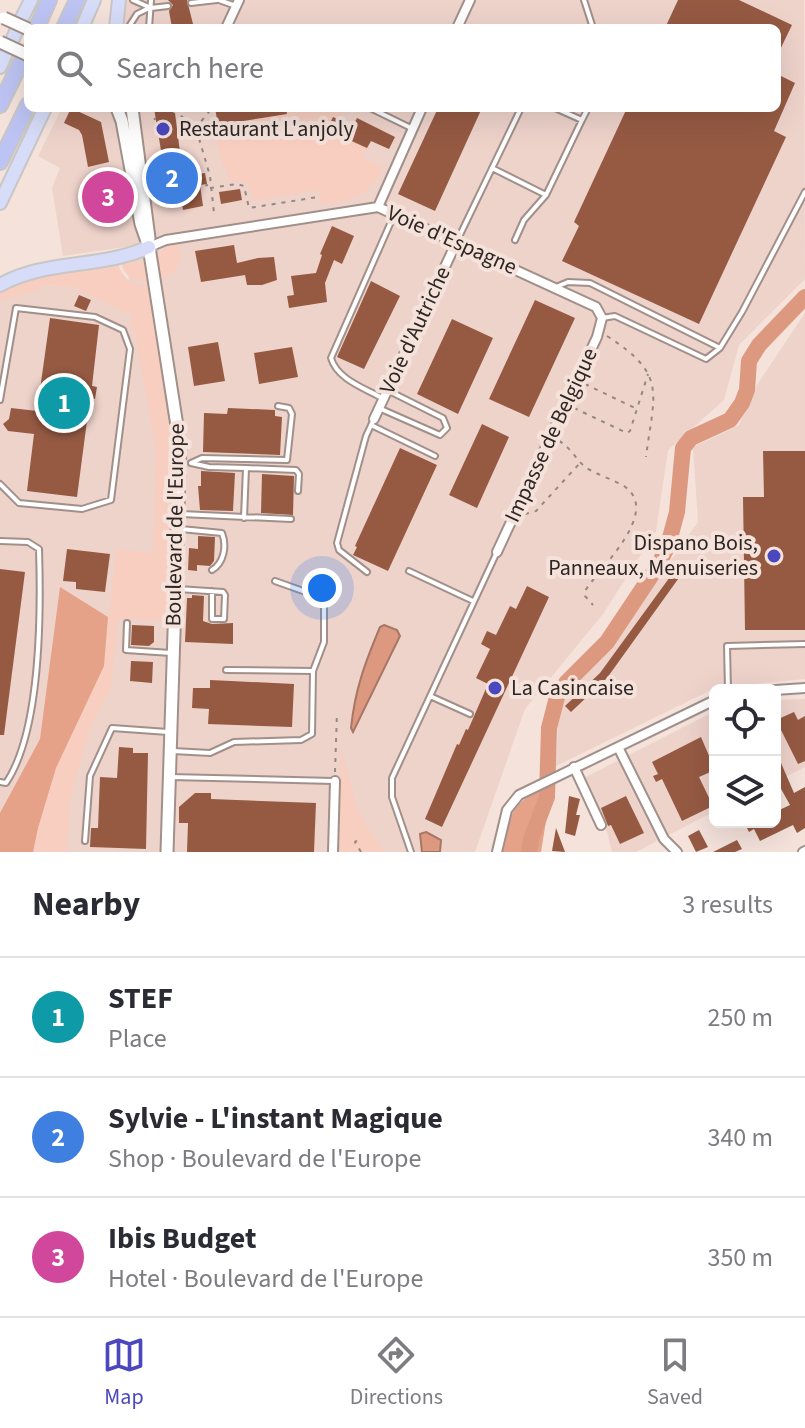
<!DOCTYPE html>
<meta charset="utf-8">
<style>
:root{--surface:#fff;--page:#f2f2f3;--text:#2b2b33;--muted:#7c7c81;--line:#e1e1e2;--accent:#4b48be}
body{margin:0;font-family:"Source Sans 3",sans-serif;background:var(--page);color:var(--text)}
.controls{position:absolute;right:24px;bottom:24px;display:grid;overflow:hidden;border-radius:12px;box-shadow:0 8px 32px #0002}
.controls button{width:72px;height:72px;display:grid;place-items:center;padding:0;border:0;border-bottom:2px solid var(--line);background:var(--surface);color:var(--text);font:40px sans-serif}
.you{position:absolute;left:322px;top:588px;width:28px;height:28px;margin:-20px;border:6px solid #fff;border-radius:50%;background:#1a73e8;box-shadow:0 0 0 12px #1a73e833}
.badge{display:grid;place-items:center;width:52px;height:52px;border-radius:50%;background:var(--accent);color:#fff;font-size:26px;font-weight:700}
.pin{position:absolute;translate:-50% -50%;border:4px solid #fff;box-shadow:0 2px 8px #0006}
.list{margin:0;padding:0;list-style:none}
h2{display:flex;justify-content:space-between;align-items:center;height:104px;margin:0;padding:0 32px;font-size:34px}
h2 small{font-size:26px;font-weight:400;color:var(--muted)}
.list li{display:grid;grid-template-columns:52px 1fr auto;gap:24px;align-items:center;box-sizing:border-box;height:120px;padding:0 32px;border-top:2px solid var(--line)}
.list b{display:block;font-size:30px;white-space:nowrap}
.list p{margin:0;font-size:26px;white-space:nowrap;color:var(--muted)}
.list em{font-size:26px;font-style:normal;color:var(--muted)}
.icon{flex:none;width:44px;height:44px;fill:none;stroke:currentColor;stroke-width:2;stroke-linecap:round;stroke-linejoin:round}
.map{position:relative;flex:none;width:805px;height:852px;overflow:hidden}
.search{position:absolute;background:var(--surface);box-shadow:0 8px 32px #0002;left:24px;right:24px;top:24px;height:88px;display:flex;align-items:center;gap:20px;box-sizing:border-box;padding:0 28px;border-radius:12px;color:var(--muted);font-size:30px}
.sheet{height:464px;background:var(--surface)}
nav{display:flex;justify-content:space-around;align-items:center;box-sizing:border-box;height:112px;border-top:2px solid var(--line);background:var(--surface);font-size:22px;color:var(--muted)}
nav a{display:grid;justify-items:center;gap:4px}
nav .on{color:var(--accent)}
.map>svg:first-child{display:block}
</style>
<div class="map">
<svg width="805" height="852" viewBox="0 0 805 852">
<rect width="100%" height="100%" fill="#f4e2db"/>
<path fill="#eed3cb" d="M124 0H804L805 279 739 345 724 400 668 450 656 531 603 614 525 709 475 852H0V301L47 285 62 286 76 288 133 316 125 247 63 256 52 188 60 168 38 156 62 108H110L113 111 124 108H777V28H122Z
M805 313V679L715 688 556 766 559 700 671 560 698 522 693 447 739 425 757 385Z
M805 699V767L775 782V700Z
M715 711V811L636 852H612L607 832 582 779Z"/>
<path fill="#f7cebf" d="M310 108H342V119L333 116 327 129 367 148 363 158 383 167C371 197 351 201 322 205L319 190 253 201 248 184 242 181 228 180 226 167H223L216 135 218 125Z
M179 243C182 261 178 275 159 280L158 256 165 247Z
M133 258 144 265 149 281C134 283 123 275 120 260Z
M117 261C122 278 132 286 150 286L172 416 176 458 171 614 166 619H161L162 624H159V621L118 619 111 688 90 728 71 796 67 852H33L38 828 56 768 104 666 116 549 153 553 156 451 135 334 129 322 133 317 76 288 62 286 47 285 29 293 0 301V290L26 279Z
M341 746 357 809 384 852H338Z"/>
<path fill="#e5a289" d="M60 587 108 617 104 666 56 768 38 828 33 852H0V813L40 739Z
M544 787 551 790 541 852H502C509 816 510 805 544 787Z"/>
<path fill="#dc9980" stroke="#a87664" stroke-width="2" d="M384 625 397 630 400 636 353 732 351 728C355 689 365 663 380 627Z
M426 832 441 840 440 852H422L420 834Z"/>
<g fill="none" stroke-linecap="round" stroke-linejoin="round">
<path stroke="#dc9980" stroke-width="16" d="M529 852 531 839 547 797 549 728 557 697 566 683 607 642 659 564 668 545 677 512 683 448 691 438 730 420 742 403 747 390 749 361 759 345 805 297"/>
</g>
<path fill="#965a43" d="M168 0H187L194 28H172L169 11 173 5Z
M678 0H739L792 25 777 56V28H665Z
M777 74 795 83 774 131 786 137 699 324 562 261 579 226 574 222 627 108H777Z
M71 108 101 122 109 162 88 167 82 135 79 130 64 123Z
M154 108H163L175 113 183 176 205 173 207 184 200 185 203 206 183 210 181 198 190 197 188 183 179 184 168 193Z
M215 108H286L287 114 218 125Z
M438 108H482L435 211 398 194Z
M333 117 353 126 357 118 395 137 389 149 371 141 367 148 327 130Z
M111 178 113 192 117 191 119 202 115 203 118 223 109 225V221L102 222 95 181Z
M240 189 242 200 221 204 219 192Z
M332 226 354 236 342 264 334 260 325 283 327 302 289 308 287 296 294 295 291 276 316 273 322 255 320 254Z
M234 245 237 263 258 258 274 257 277 280 262 285H247L245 275 201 282 195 251Z
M371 281 400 296 364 369 337 357Z
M79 295 91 300 86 311 74 306Z
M535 300 575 318 529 417 489 399Z
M50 318 99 325 92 386 97 387 95 399 90 398 77 497 27 491 34 434 8 431 3 424 9 419 11 408 37 411Z
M452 319 493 338 458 414 417 394Z
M218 342 225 381 194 386 188 347Z
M292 347 298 377 259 384 254 353Z
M228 408 275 410V416L282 417 280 455 203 452 204 413 227 414Z
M482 424 509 437 477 508 449 495Z
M400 448 437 465 388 571 353 555 357 547 355 546Z
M763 451H805V630H745L743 497H764Z
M201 471 235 473 233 511 200 510 198 486H201Z
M262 474 294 476 293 515 261 513Z
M198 536 215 537 214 561 210 566 197 565V571L188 570 189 548 198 549Z
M67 549 110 554 105 592 76 589V582L63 581Z
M0 569 25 572 4 735H0Z
M675 570 681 575 607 678 571 712 565 706 600 673Z
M527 586 549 597 442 827 425 819 457 744 459 745 466 729 468 730 488 684 476 678 490 649 481 644 487 631 496 635 510 606 516 609Z
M192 595 204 596 203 621 212 624 233 623V644L185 642 187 598H192Z
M132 625 154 626V642L149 646 131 645Z
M131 661 153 662 152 683 130 681Z
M210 680 294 684 292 727 208 724 209 709 192 708 193 688H210Z
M794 712 798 720 805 716V761L798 764 776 720Z
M701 737 715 770 699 777 713 806 682 821 662 779 656 782 653 776 658 774 652 762Z
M119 747 133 748V753H148L146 849 90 847 91 828H98L100 777 117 778Z
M775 749 794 793 805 787V828L797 833 793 825 760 841 754 829 749 832 744 822H775V812L790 805 775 778Z
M195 793H211V799L316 803 314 852H187L188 823H179V807Z
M569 796 580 799 576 815H580L575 836 565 833Z
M626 796 644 833 620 844 611 825 608 826 601 808Z
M556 828 565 852 552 851Z
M699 830 708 847 696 852 688 836Z
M737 840 742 849 735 852H713Z"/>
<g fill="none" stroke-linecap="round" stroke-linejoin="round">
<g stroke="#a1908a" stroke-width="8">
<path id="lane" d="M133 0 151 8 168 6
M219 0 236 6
M584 0 593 28
M191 3 217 0
M128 28 137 14 149 8
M149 28 151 0
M370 108 411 128
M555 108 582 120 588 108
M492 168 546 195 582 120
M458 239 521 108
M515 240 524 220 546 195
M556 287 568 282 590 283 720 348 742 312 805 192
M602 318 615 316 706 359 720 348
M382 398C364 388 337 379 331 358L394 215
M0 400 16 308 95 317 123 330 130 349 111 500 82 509 19 503 0 484
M381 409 440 435 447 428 443 418 389 391
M371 425 435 456
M191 463 202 458 287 460 292 414 289 408 278 406
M191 463 209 467 246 468 244 518
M246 468 296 470 299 474 298 491
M181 514 291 519
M181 529 222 533C227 546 224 563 212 570
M0 541 28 542 39 549C41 611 41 731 6 783L0 782
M409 571 473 601
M367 572 339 550 337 543 366 436 374 419
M275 581 317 596 324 603V642L313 671
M178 589 223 592 225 595 224 619H212V591
M127 623 126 650 171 653
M728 690 727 646 805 644
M430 696 470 714
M173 751 210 753 234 742 301 740 312 734 313 671 226 670
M170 777 333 781
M85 841 90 776 112 728 168 732
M411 852 392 797V778L497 552"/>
</g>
<g stroke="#a1908a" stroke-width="12">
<path id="street" d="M226 28 239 0
M457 28 470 0
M378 207 422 108
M149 247 166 240 378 207 596 307 602 318 597 337 497 552
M374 419 457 241
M775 690 805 688
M618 747 664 839 677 852
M574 767 601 825
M333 852 335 781
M497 852 507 810 519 795 715 700
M803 852 805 851"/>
</g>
<g stroke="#a1908a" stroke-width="15">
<path id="secondary" d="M117 108 122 121 141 224 149 247 180 445 167 852
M132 108 149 238"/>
</g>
<g stroke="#c8c7c6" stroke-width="16">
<path id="primary" d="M22 18 31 0
M82 28 94 0
M116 28 119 0
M12 41 17 29
M0 67 7 51
M0 203 45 108
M0 285C46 259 101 269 149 247"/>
</g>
<g stroke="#c8c7c6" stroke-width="18">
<path id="highway" d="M38 25 49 0
M64 28 77 0
M0 105 23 58
M0 162 28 105"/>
</g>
<path stroke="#958883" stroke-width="2" stroke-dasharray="4 6" stroke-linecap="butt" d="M153 108 155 120
M177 108 176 111 195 129 198 135 210 176 214 213
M195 129 212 108
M178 139 197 136
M210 188 237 184 244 186 249 208 318 197
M167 196 183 189 208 185
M607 336C668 375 654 393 646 457
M585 384 637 409
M574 408 627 433 630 431 648 374
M559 441C572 448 577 463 590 470 601 476 614 480 624 486 662 512 600 567 585 591V596L593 605
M525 514 536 511 580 463
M335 772 337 712
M361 852 355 842 361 837"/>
<use href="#lane" stroke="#fff" stroke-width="4"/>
<use href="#street" stroke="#fff" stroke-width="8"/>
<use href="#secondary" stroke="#fff" stroke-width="11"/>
<use href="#primary" stroke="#d7dcf8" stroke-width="12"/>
<use href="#highway" stroke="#bdc4f3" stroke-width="14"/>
<g stroke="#a1908a" stroke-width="15" stroke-linecap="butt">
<path id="secondary-bridge" d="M4 18 28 29
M0 42 28 55"/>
</g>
<use href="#secondary-bridge" stroke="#fff" stroke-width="11"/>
</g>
<g fill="#4b48be" stroke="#f4e2db" stroke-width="3">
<circle cx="163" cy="129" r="8"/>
<circle cx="774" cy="556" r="8"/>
<circle cx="495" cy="688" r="8"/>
</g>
<g text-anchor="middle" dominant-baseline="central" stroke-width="8" stroke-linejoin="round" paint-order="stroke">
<g font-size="22" fill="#2d2623" stroke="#f4e2db" text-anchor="start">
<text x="179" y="129">Restaurant L'anjoly</text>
<text x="758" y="543" text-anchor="end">Dispano Bois,<tspan x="758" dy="25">Panneaux, Menuiseries</tspan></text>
<text x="511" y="688">La Casincaise</text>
</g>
<g font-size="22" fill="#2d2623" stroke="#f4e2db">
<text transform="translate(452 240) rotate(24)">Voie d'Espagne</text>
<text transform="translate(415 330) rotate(-65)">Voie d'Autriche</text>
<text transform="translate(551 435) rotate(-65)">Impasse de Belgique</text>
<text transform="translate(175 525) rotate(-89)">Boulevard de l'Europe</text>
</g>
</g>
</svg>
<div class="controls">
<button><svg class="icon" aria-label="locate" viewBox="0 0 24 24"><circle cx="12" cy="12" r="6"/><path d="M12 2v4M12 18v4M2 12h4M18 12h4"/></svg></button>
<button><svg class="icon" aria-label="layers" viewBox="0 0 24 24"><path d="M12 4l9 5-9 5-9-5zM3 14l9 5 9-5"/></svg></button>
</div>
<div class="you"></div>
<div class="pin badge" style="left:64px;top:403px;background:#0f9aa8">1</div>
<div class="pin badge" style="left:172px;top:178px;background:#3f7fe0">2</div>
<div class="pin badge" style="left:108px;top:197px;background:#d1479c">3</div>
<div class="search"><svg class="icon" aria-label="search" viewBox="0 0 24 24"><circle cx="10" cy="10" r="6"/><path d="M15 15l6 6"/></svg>Search here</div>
</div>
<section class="sheet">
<h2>Nearby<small>3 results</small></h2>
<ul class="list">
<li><span class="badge" style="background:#0f9aa8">1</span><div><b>STEF</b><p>Place</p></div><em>250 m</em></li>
<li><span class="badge" style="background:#3f7fe0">2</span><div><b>Sylvie - L'instant Magique</b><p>Shop · Boulevard de l'Europe</p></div><em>340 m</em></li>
<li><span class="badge" style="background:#d1479c">3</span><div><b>Ibis Budget</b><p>Hotel · Boulevard de l'Europe</p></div><em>350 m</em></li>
</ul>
</section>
<nav>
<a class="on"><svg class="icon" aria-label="map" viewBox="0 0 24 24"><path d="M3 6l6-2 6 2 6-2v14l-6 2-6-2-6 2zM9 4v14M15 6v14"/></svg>Map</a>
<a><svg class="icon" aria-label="directions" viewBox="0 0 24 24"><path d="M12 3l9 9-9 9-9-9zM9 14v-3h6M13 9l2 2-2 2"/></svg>Directions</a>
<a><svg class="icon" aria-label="saved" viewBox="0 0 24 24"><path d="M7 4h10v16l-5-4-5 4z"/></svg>Saved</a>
</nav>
